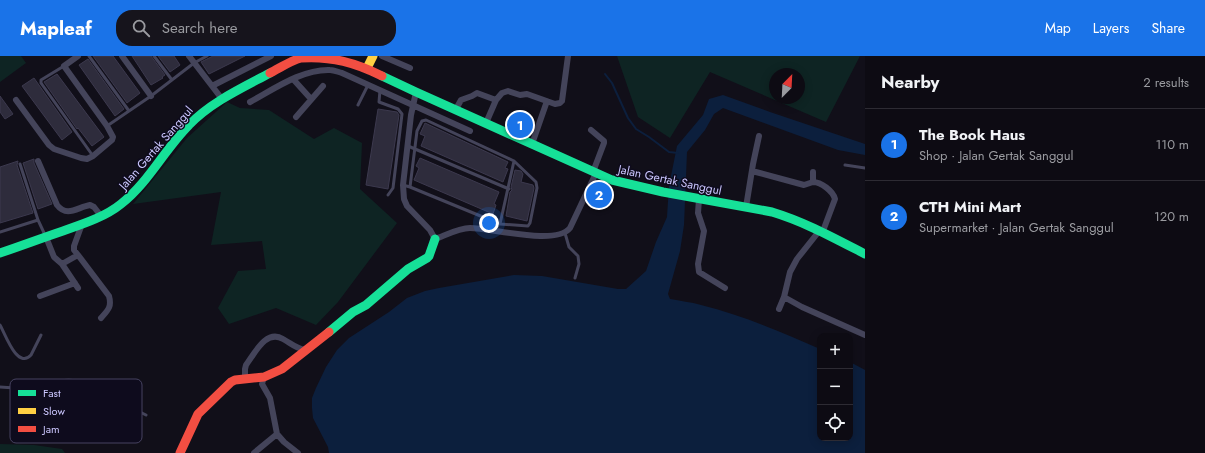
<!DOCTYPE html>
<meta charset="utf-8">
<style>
:root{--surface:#0d0b13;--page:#16141c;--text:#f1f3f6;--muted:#9a9ba0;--line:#2d2b33;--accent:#1a73e8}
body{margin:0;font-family:Jost,sans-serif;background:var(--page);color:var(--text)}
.controls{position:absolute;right:12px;bottom:12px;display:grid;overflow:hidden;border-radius:8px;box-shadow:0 2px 10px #0003}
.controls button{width:36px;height:36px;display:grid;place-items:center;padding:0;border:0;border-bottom:1px solid var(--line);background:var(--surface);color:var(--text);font:20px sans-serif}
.compass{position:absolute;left:769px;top:12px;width:36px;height:36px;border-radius:50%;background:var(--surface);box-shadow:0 2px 10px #0003;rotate:24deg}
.you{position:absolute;left:489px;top:167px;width:14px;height:14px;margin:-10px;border:3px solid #fff;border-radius:50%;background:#1a73e8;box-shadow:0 0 0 6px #1a73e833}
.badge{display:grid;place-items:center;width:26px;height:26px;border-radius:50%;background:var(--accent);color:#fff;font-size:13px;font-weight:700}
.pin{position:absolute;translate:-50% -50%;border:2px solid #fff;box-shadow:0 1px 4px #0006}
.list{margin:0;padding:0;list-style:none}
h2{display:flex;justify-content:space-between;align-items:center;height:52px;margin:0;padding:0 16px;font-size:17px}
h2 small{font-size:13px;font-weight:400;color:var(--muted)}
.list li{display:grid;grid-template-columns:26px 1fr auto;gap:12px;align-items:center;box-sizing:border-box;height:72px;padding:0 16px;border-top:1px solid var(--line)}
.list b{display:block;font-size:15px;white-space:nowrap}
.list p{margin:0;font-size:13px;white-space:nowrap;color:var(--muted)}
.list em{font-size:13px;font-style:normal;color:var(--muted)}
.icon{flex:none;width:22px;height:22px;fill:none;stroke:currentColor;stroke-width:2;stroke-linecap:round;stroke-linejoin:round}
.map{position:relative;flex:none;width:865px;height:397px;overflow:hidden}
header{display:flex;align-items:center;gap:24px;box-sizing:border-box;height:56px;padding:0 20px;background:var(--accent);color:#fff}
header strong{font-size:19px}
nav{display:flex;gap:22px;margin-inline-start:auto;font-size:14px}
.search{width:280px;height:36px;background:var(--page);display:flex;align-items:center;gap:10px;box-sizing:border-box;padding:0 14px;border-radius:16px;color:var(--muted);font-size:15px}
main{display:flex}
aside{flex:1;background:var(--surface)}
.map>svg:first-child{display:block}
</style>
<header>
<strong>Mapleaf</strong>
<div class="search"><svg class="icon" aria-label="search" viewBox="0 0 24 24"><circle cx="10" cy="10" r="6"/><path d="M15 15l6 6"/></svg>Search here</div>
<nav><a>Map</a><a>Layers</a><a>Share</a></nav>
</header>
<main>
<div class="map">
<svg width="865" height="397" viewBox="0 0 865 397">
<rect width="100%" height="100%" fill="#110f19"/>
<path fill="#0e2423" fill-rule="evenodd" d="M0 0H21L26 7 0 26Z
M617 0H860L826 66 710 16 670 82 638 61ZM775 18H799V42H775Z
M227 46 240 52 269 54 314 83 334 72 362 87 360 133 397 167 338 246 316 269 276 252 229 268 218 252 238 215 266 213 262 185 211 189 221 136 133 148 187 82Z
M0 388 34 389 62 393 65 397H0Z"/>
<path fill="#0c1f3d" d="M723 39 770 56 865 88V99L838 94 723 52 714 58 705 74 687 96 684 169 680 195 668 238 670 243C680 245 691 246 701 249 742 259 781 276 820 293V382H850V306L865 314V397H329L328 391 313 362 312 352V342L316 332 326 311 337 294 349 282 389 256 407 242 425 235 439 232 514 219 542 220 618 233H626L646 215 656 186 667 161 669 130 677 90 703 59 709 43Z"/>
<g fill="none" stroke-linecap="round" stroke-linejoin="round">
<path stroke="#0c1f3d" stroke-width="2" d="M605 18 612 27 628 62 636 73 649 81 669 96 678 97"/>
</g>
<path fill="#2e2c3c" stroke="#3c394e" d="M93 0H113L140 37 127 47Z
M132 0H151L165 19 162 21 163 22 151 29Z
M158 0H174L180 9 170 16Z
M213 0H245L209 18 201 6Z
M88 3 124 53 115 60 79 9Z
M57 18 104 81 92 90 78 72 77 73 44 26Z
M34 22 72 76 62 84 22 30Z
M0 40 13 58 5 63 0 56Z
M378 53 397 56 399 59 388 133 366 129Z
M425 67 508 106 505 112 508 113 503 126 421 90 425 80 420 78Z
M420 102 499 136 494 148 496 149 493 158 414 124 419 112 416 110Z
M34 103V107L52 148 38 153 23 107Z
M18 105 17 109 33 157 0 167V111Z
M515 114 521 115 523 118 521 126 533 129 534 132 527 165 506 160 510 136 512 134 511 131Z"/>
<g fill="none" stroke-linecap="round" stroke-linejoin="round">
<path stroke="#44445a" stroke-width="3" d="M89 0 129 55
M154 0 172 24
M64 10 41 24V27L93 100
M380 34 379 46 398 53 402 58 393 132 388 139
M358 49 368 29
M107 70 151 40 194 7 207 0
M408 90 509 133
M20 108 38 164
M845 109 865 112
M403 129 410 131 500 168 528 170 530 167 537 132 536 126 514 105 426 64 422 65 417 75 410 131
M500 168 514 105
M0 176 38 164 45 179
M565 177 569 191 578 200 579 208 575 222
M0 269C5 277 17 314 31 299L41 279
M0 331C9 332 19 332 28 331 44 329 60 322 77 325L146 359"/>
<path stroke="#44445a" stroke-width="6" d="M122 0 151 40
M189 0 222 43
M382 0 410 12
M293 23 311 43
M212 30 271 0
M416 36 411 59 403 129 404 143 407 150 430 174 435 183C446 179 459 172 470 172 492 172 556 190 570 172L596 117
M16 44 49 89 54 93 81 102 87 103 93 100 112 84 113 81 107 70 64 10 78 0
M250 46C274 33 302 13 330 14 334 14 338 16 342 17L470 75
M456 53 461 44 472 40 477 37 496 44 502 37 508 35 520 39 527 38 555 48 560 47 562 45 568 0
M296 61 323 30
M486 67 496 44
M591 74 604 85V87L593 116
M532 88 547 45
M38 105 57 149C67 162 78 151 90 149L94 151 101 160
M752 115 804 129 813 126
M813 116V126C821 126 833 135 835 143L823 175
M699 143 698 157 704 175 698 208 699 216 725 232
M746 151 753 108 759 80
M46 181 54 201 62 208 78 232
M78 199 109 240C112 251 108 254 101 262
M62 208 78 199 74 194V190L82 168
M40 240 75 227
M784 241 802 251 865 279
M779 253 784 241 790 216 797 203 820 174
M264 321 262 328 270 342 277 378 284 386 298 397
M245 323V313L246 309C255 297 266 273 283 283 292 288 295 292 305 294
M254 397 277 378"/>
<path stroke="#16e098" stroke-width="9" d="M382 20 416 36 612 124 663 136 772 156C805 166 834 182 865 198
M0 197C21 190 42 182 63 175 83 168 105 161 121 148 149 126 164 94 189 69 211 46 242 32 270 17
M329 276 353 256 366 249 408 213 427 202 429 200 435 183"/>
<path stroke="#ffcf43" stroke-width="9" d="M367 12 373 0"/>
<path stroke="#f24e42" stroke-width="9" d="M270 17C280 12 290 5 301 2 332 0 356 7 382 20
M180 397 198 358 231 326 235 324 264 321 282 313 329 276"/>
</g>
<g text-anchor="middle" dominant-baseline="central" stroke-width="3" stroke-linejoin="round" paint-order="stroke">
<g font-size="12" fill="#ccc7ff" stroke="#0e0b1d">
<text transform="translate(156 92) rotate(-49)">Jalan Gertak Sanggul</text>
<text transform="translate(670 124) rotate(12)">Jalan Gertak Sanggul</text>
</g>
</g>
<rect x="10" y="323" width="132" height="64" rx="6" fill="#0e0b1d" stroke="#474361" stroke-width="1"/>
<rect x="18" y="334" width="18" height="6" fill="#16e098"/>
<rect x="18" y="352" width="18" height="6" fill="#ffcf43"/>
<rect x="18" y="370" width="18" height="6" fill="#f24e42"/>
<g font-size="11" fill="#ccc7ff">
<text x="43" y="341">Fast</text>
<text x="43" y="359">Slow</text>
<text x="43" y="377">Jam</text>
</g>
</svg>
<div class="controls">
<button>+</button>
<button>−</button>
<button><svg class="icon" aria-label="locate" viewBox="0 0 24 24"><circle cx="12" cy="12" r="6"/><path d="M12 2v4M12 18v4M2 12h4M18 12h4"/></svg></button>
</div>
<svg class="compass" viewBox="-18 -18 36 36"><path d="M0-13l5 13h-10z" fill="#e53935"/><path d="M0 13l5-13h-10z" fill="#9a9ba0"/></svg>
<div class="you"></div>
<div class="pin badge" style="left:520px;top:69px">1</div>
<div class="pin badge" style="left:599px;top:139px">2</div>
</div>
<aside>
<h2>Nearby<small>2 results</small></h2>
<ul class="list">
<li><span class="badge">1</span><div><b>The Book Haus</b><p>Shop · Jalan Gertak Sanggul</p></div><em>110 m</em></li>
<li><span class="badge">2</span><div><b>CTH Mini Mart</b><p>Supermarket · Jalan Gertak Sanggul</p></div><em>120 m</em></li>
</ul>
</aside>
</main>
